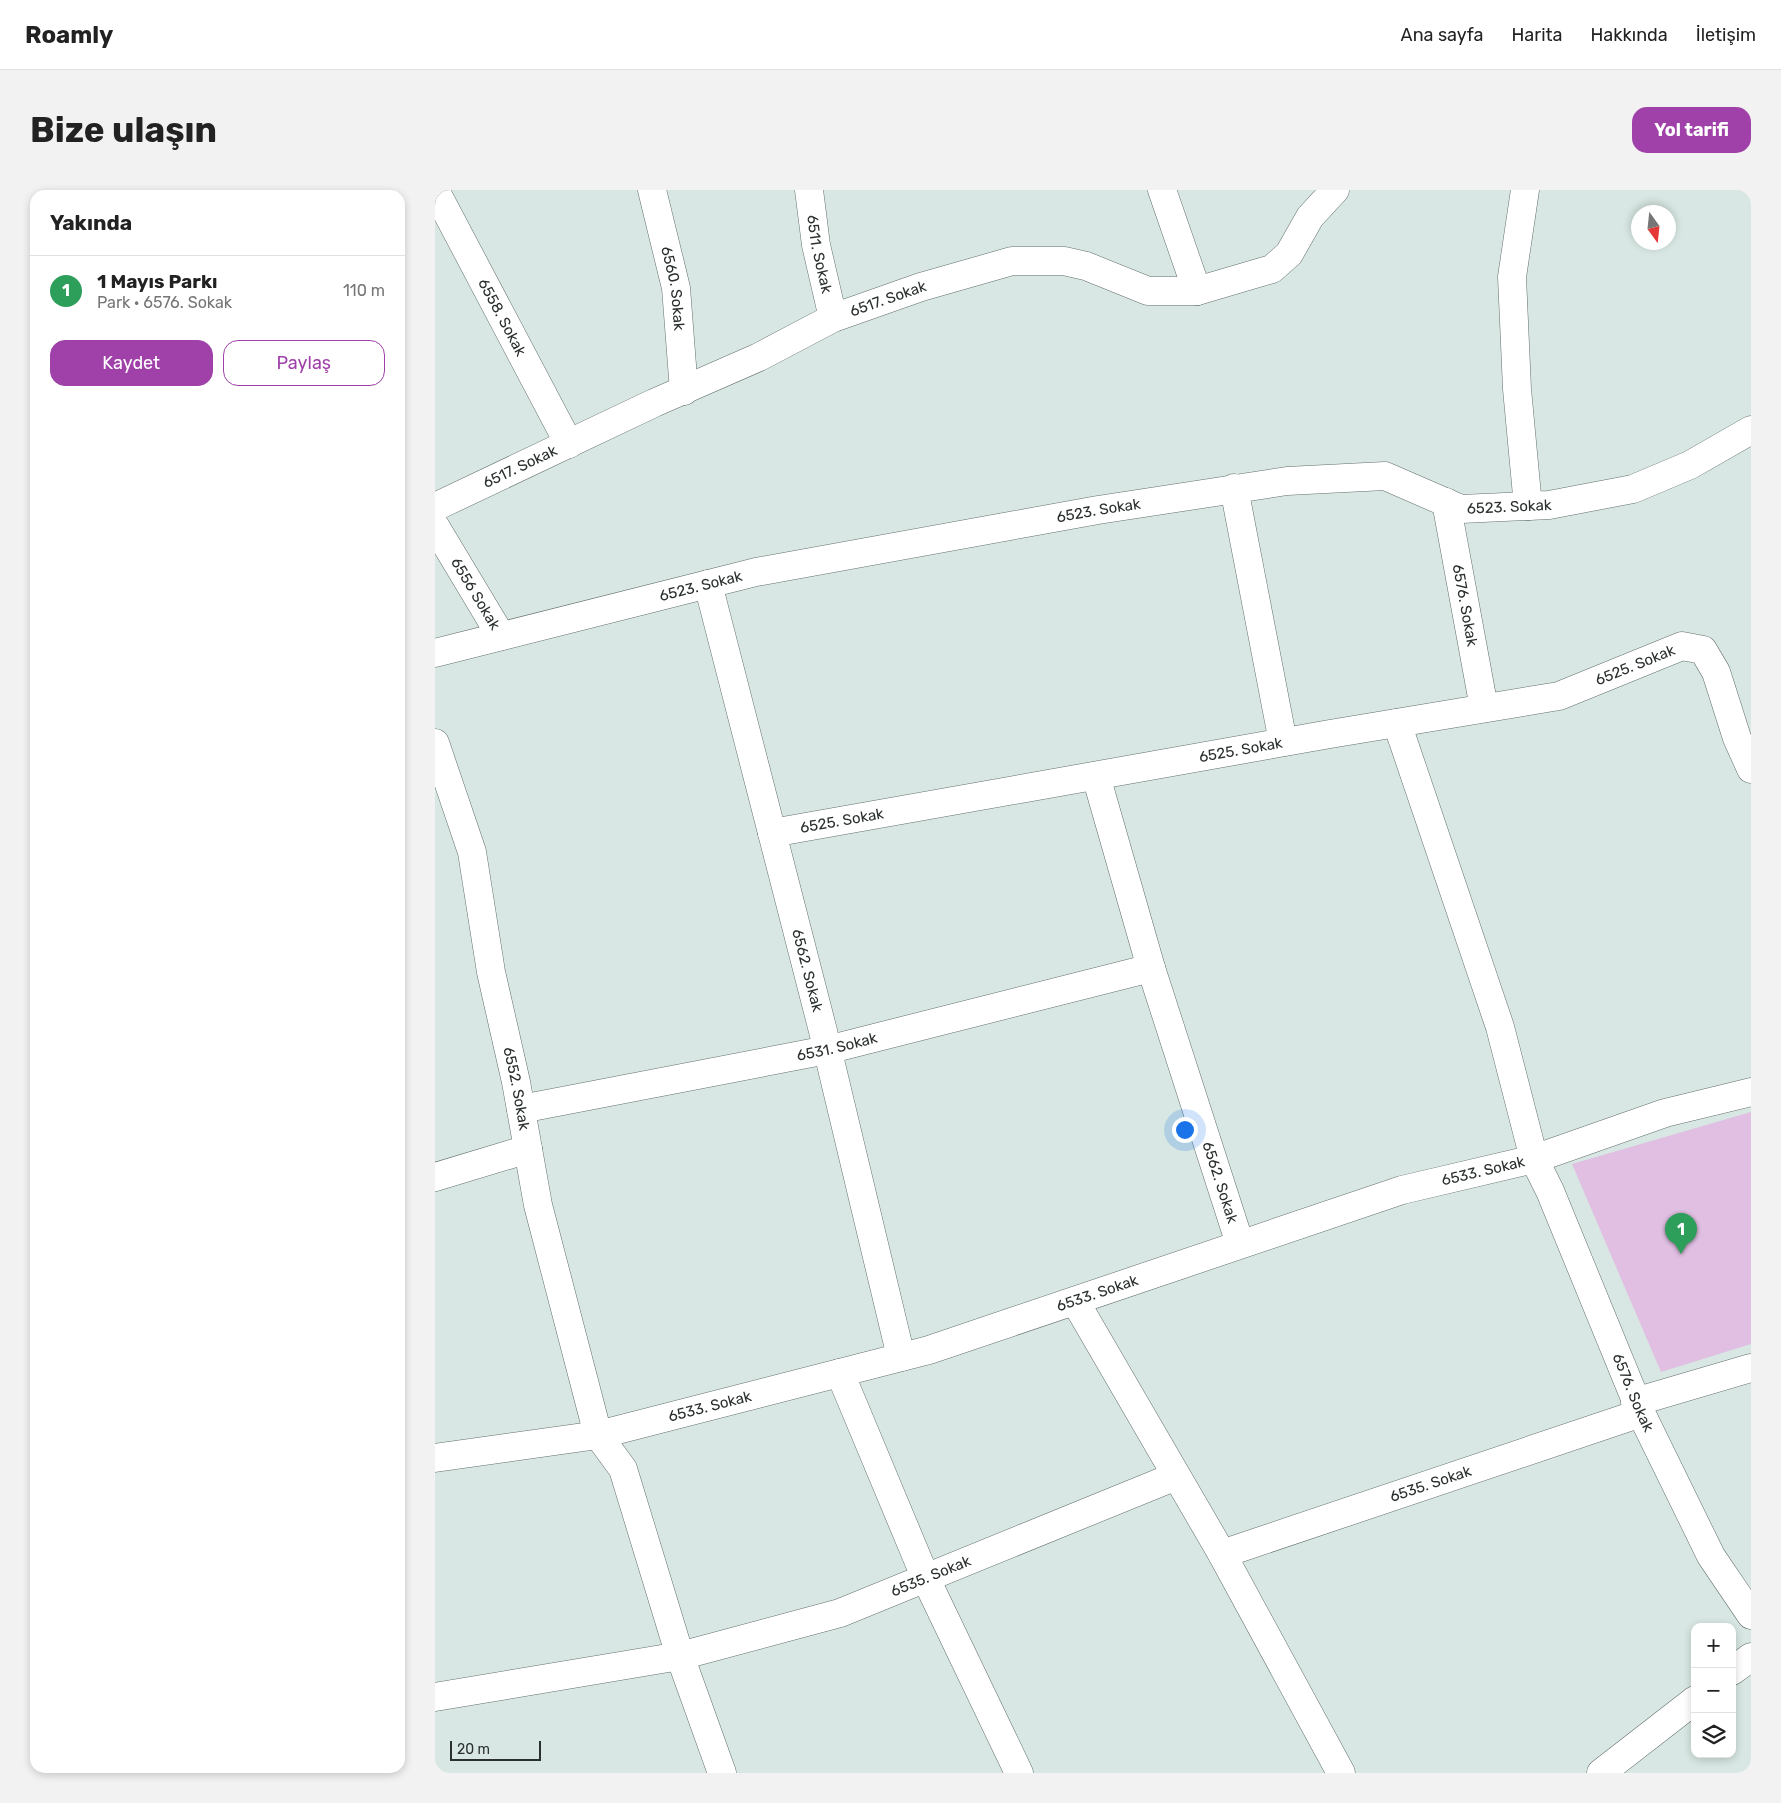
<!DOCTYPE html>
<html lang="tr">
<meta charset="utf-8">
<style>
:root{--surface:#fff;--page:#f2f2f2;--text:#222;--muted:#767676;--line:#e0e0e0;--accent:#a041a9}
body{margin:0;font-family:Rubik,sans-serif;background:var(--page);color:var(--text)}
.controls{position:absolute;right:15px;bottom:15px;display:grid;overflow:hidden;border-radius:10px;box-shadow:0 2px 8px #0003}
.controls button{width:45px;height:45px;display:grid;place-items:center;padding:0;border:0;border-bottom:1px solid var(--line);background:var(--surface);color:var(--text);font:25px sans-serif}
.compass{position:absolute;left:1196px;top:15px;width:45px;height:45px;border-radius:50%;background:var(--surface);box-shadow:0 2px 8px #0003;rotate:165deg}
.scale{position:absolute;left:15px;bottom:12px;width:91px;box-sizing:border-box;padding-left:5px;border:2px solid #2a302e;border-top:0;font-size:14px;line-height:18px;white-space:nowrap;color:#2a302e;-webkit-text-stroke:4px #d8e7e3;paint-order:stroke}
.you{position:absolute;left:749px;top:939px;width:18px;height:18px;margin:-12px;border:4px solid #fff;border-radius:50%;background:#1a73e8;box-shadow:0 0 0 8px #1a73e833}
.badge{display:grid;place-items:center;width:32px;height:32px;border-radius:50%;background:var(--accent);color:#fff;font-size:16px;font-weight:700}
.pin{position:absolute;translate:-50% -41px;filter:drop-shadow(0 1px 2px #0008)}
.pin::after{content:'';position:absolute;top:26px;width:18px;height:15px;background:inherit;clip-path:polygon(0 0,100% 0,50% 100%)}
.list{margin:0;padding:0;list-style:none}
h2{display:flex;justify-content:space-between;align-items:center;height:65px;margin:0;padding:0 20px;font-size:21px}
h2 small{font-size:16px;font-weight:400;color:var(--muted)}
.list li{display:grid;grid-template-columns:32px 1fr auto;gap:15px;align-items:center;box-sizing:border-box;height:70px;padding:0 20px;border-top:1px solid var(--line)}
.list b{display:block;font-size:19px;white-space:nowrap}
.list p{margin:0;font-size:16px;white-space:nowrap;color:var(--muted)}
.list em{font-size:16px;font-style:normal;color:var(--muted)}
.actions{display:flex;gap:10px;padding:15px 20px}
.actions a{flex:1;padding:11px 0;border:1px solid var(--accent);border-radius:15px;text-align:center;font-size:18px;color:var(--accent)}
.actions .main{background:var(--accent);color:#fff}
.icon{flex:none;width:28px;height:28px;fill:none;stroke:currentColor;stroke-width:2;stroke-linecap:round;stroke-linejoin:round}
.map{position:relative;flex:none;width:1316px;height:1583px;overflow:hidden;border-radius:15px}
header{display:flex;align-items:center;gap:30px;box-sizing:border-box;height:70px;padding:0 25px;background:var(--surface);border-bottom:1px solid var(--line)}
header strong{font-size:24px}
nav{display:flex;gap:28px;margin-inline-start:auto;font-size:18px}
.intro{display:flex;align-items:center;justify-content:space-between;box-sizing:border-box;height:120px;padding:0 30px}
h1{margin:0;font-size:35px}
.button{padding:12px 22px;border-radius:15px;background:var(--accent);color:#fff;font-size:18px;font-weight:700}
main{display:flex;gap:30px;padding:0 30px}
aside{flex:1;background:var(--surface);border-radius:15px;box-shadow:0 2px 8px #0003}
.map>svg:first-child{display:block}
</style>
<header>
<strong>Roamly</strong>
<nav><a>Ana sayfa</a><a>Harita</a><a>Hakkında</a><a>İletişim</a></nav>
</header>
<div class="intro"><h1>Bize ulaşın</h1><a class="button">Yol tarifi</a></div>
<main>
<aside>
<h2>Yakında<small></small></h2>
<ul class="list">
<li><span class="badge" style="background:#2e9e5b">1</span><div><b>1 Mayıs Parkı</b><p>Park · 6576. Sokak</p></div><em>110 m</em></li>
</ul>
<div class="actions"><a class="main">Kaydet</a><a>Paylaş</a></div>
</aside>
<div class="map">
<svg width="1316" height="1583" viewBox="0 0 1316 1583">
<rect width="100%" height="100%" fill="#d8e7e3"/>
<path fill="#e0bfe2" d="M1316 922V1154L1226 1182 1137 974Z"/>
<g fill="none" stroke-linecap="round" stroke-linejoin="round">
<g stroke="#63706d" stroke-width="29">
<g id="minor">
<path id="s1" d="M0 0 134 254"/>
<path id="s2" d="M217 0 241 98 249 201"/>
<path id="s3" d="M374 0 381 55 398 128"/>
<path d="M727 0 762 101"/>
<path d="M1090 0 1077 87 1082 199 1093 316"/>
<path d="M799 298 848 552"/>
<path id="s4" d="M1011 312 1049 518"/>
<path id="s5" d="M0 317 219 213 324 167 398 128 486 97 577 71H629L651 76 713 101H762L837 79 854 64 875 27 900 0"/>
<path id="s6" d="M0 336 66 446"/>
<path id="s7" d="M273 394 388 841 466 1167"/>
<path id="s8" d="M0 463 321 382 663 320 852 291 950 286 1026 319 1114 315 1198 299 1255 275 1316 240"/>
<path id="s9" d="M962 533 1065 837 1099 969 1115 1001 1206 1223 1276 1366 1316 1425"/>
<path id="s10" d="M0 553 37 662 56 782 81 892 103 1015 163 1245 188 1279 245 1466 287 1583"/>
<path id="s11" d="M661 586 716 778 805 1054"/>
<path id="s12" d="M337 643 895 544 1124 506 1247 456 1268 460 1281 482 1302 548 1316 579"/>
<path id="s13" d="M86 919 392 860 716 778"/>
<path d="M0 987 93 959"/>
<path d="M640 1111 787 1364 906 1583"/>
<path d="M405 1183 491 1389 584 1583"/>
<path d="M1200 1212 1316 1178"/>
<path id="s14" d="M0 1268 163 1245 494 1160 967 1000 1099 969 1230 923 1316 902"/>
<path id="s15" d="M787 1364 1206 1223"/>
<path d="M1297 1481 1316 1467"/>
<path id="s16" d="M0 1507 245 1466 405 1423 741 1286"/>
<path d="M1166 1583 1260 1510"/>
</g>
</g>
<use href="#minor" stroke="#fff" stroke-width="28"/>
</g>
<g text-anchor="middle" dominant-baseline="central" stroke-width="5" stroke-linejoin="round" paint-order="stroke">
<g font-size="15" fill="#2a302e" stroke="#d8e7e3">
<text stroke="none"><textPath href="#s3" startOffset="65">6511. Sokak</textPath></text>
<text stroke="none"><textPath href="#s2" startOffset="101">6560. Sokak</textPath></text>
<text stroke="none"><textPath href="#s5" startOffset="499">6517. Sokak</textPath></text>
<text stroke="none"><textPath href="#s1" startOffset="144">6558. Sokak</textPath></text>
<text stroke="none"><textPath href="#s5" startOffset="94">6517. Sokak</textPath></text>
<text stroke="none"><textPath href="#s8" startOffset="1099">6523. Sokak</textPath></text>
<text stroke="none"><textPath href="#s8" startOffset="679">6523. Sokak</textPath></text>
<text stroke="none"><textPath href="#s8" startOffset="274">6523. Sokak</textPath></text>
<text stroke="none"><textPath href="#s6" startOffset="79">6556 Sokak</textPath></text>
<text stroke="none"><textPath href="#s4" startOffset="105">6576. Sokak</textPath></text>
<text stroke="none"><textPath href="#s12" startOffset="881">6525. Sokak</textPath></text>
<text stroke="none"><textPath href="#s12" startOffset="476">6525. Sokak</textPath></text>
<text stroke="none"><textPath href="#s12" startOffset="71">6525. Sokak</textPath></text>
<text stroke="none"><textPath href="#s7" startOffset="399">6562. Sokak</textPath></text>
<text stroke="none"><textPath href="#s13" startOffset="322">6531. Sokak</textPath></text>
<text stroke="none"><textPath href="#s10" startOffset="356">6552. Sokak</textPath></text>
<text stroke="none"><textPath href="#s14" startOffset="1089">6533. Sokak</textPath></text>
<text stroke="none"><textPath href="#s11" startOffset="425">6562. Sokak</textPath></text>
<text stroke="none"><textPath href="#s14" startOffset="684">6533. Sokak</textPath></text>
<text stroke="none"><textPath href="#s9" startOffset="711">6576. Sokak</textPath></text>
<text stroke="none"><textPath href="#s14" startOffset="280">6533. Sokak</textPath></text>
<text stroke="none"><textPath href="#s15" startOffset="220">6535. Sokak</textPath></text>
<text stroke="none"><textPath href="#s16" startOffset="512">6535. Sokak</textPath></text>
</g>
</g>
</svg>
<div class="controls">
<button>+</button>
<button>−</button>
<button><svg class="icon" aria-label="layers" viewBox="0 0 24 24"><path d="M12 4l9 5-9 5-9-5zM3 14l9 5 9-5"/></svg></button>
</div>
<svg class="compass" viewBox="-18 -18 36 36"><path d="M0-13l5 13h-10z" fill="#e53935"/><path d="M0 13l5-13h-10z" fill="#767676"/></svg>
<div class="scale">20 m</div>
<div class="you"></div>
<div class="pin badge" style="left:1246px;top:1064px;background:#2e9e5b">1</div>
</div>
</main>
